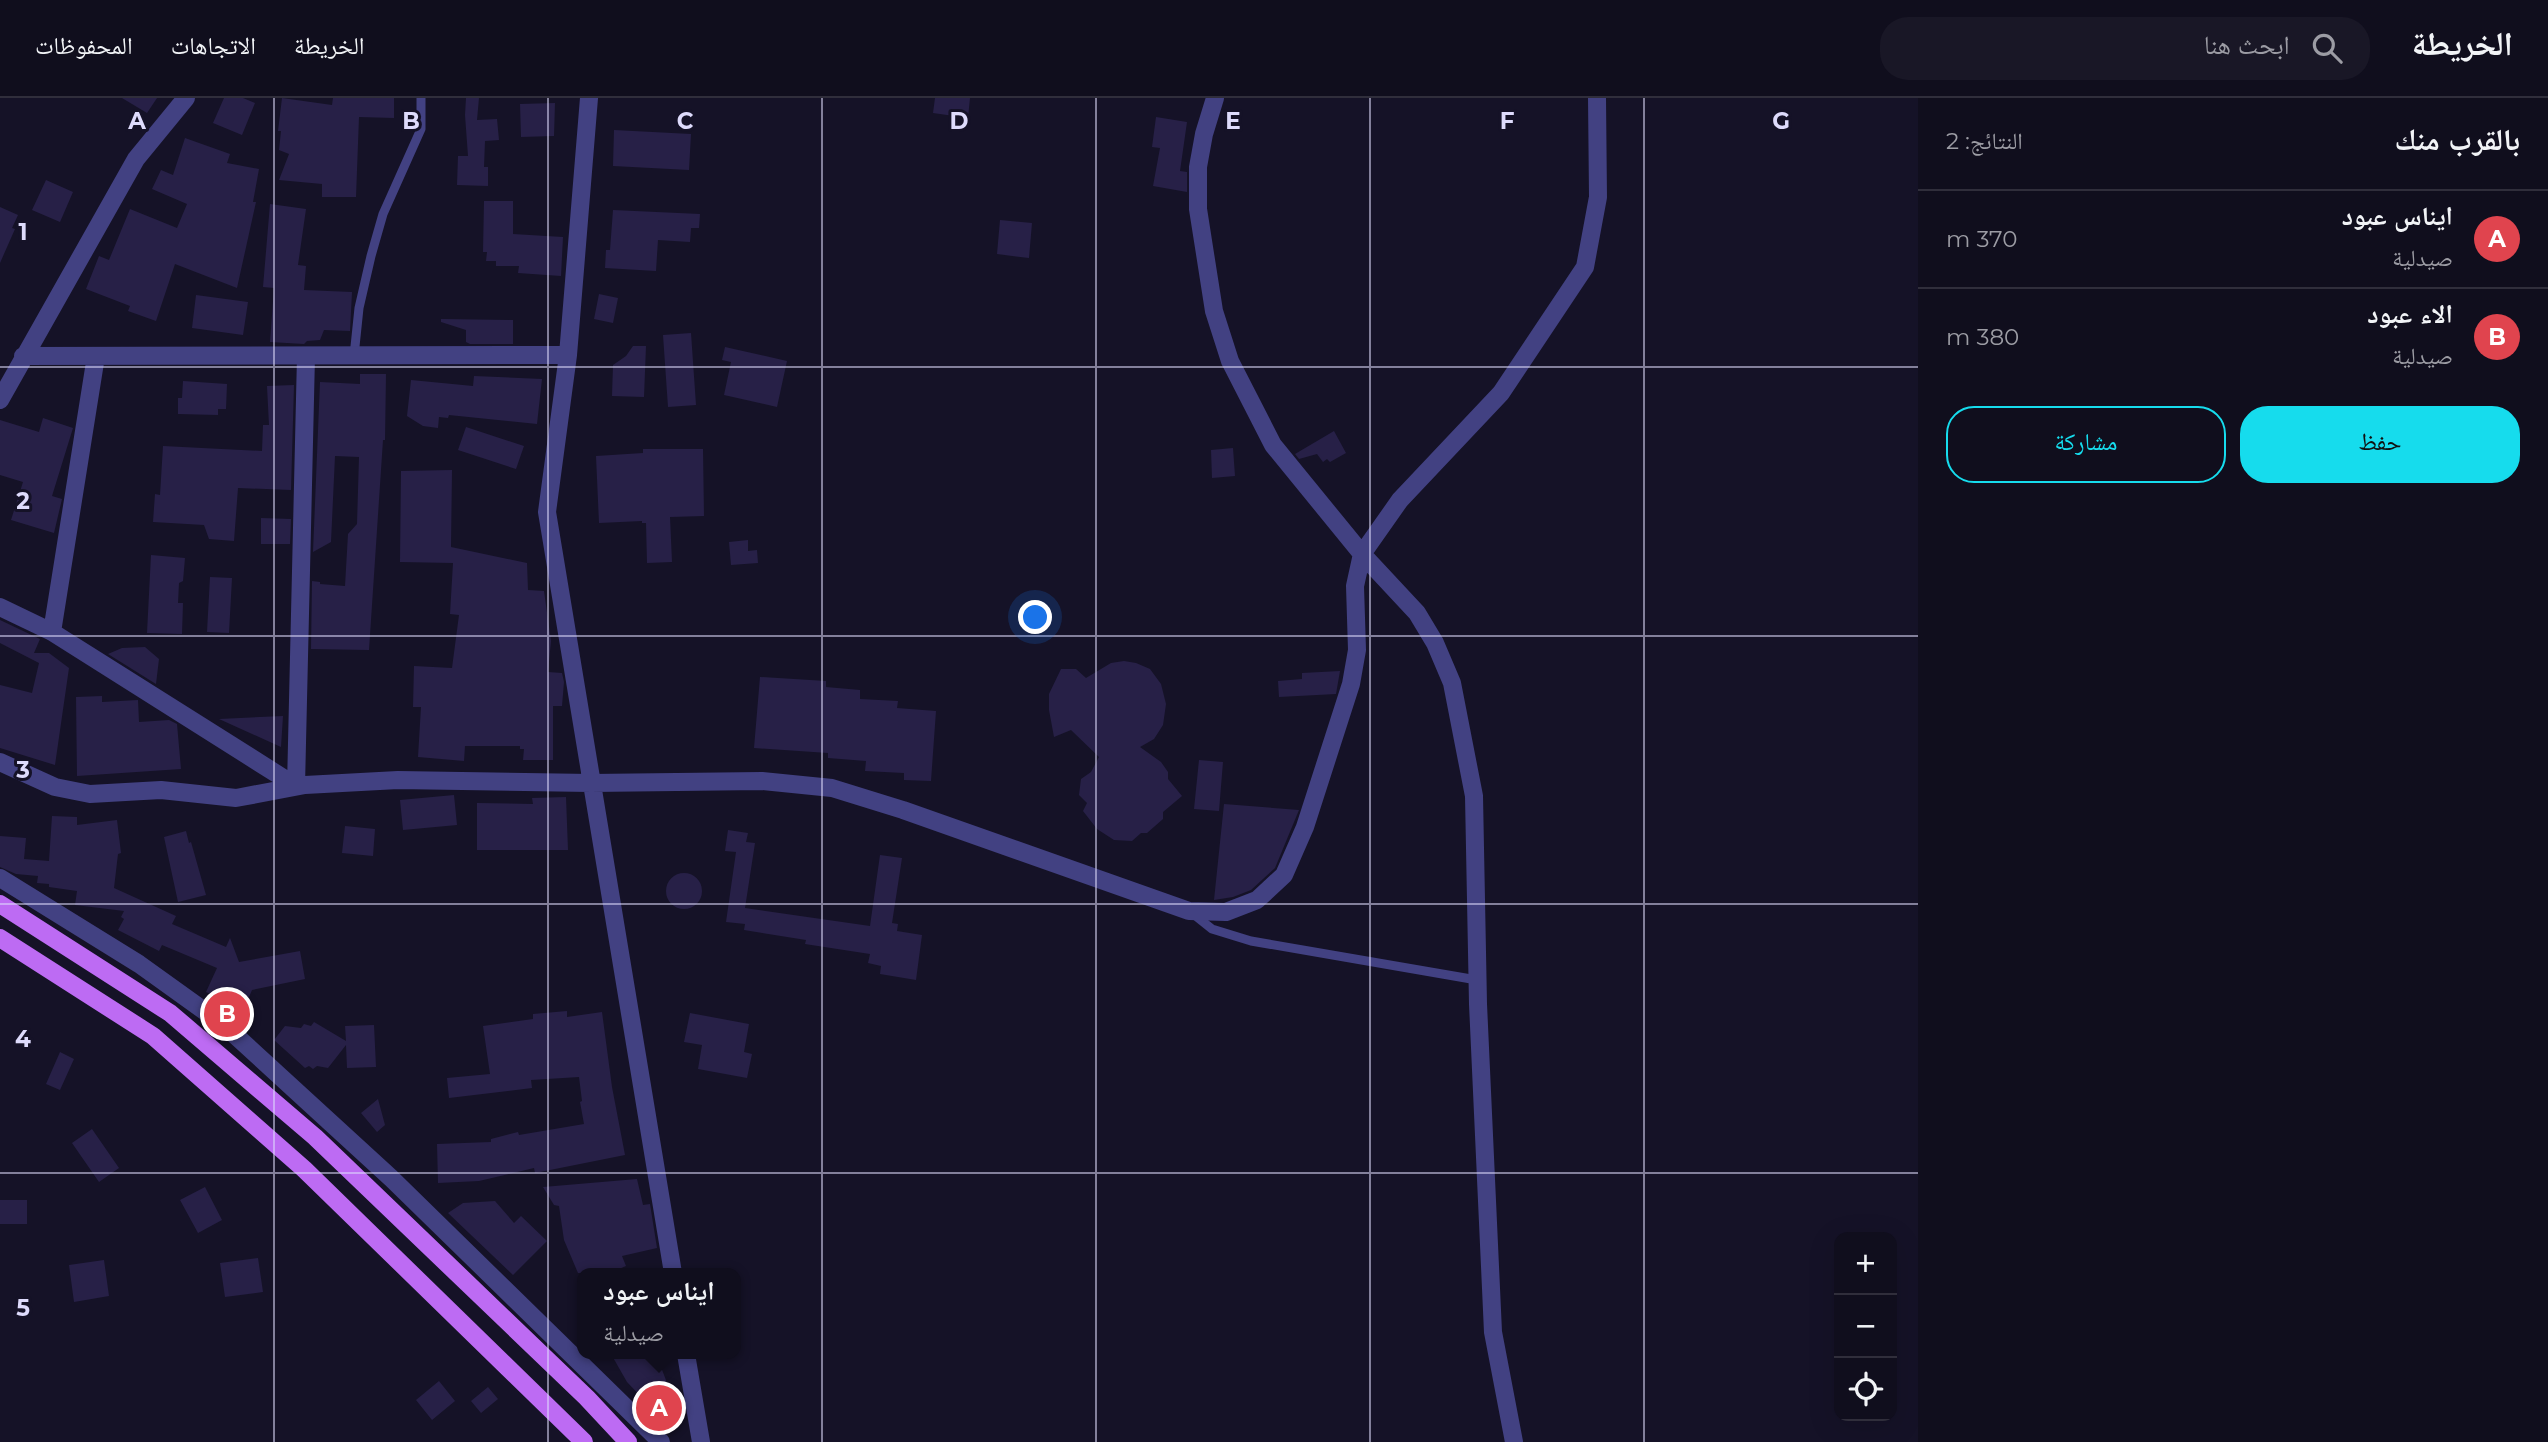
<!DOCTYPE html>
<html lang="ar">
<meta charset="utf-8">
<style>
:root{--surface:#100e1d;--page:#191726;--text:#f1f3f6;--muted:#9c9ca4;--line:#302e3b;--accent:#16dced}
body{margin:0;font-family:Montserrat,"Noto Naskh Arabic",sans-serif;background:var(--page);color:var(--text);direction:rtl}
.controls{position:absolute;right:21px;bottom:21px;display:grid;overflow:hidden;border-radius:14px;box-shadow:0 7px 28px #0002}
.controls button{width:63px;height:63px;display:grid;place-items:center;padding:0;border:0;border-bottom:2px solid var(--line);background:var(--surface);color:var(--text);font:35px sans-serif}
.you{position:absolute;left:1036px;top:520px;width:24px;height:24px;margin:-18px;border:5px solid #fff;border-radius:50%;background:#1a73e8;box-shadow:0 0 0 10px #1a73e833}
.badge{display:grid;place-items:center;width:46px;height:46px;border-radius:50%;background:var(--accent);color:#fff;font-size:23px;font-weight:700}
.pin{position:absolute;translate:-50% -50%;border:4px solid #fff;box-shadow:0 2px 7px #0006}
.popup{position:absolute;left:577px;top:1170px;width:164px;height:91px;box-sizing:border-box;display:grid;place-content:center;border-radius:14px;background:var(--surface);filter:drop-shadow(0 2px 5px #0005);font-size:23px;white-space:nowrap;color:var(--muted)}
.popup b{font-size:26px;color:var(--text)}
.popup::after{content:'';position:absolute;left:50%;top:100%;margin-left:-14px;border:14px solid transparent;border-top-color:var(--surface)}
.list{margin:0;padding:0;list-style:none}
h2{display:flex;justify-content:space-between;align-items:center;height:91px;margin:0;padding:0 28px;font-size:30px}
h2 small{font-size:23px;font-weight:400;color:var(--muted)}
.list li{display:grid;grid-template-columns:46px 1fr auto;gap:21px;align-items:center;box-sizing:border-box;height:98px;padding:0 28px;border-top:2px solid var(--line)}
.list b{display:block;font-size:26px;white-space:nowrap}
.list p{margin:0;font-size:23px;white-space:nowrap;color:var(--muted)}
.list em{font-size:23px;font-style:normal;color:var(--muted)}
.actions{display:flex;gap:14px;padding:21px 28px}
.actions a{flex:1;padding:16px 0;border:2px solid var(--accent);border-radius:28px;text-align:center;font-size:24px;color:var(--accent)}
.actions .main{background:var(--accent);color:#111}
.icon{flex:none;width:38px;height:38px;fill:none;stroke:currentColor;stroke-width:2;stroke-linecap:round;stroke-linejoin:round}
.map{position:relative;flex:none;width:1918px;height:1344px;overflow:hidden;direction:ltr}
header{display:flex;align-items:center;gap:42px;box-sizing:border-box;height:98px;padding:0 35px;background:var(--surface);border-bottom:2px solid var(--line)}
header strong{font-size:33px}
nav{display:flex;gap:38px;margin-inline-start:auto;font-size:24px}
.search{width:490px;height:63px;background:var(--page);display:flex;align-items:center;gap:18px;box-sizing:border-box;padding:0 24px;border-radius:28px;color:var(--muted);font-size:26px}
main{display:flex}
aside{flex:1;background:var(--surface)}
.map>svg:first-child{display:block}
</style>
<header>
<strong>الخريطة</strong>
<div class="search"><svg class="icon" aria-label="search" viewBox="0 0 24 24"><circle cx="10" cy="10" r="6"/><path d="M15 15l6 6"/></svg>ابحث هنا</div>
<nav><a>الخريطة</a><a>الاتجاهات</a><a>المحفوظات</a></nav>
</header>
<main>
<aside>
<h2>بالقرب منك<small>النتائج: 2</small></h2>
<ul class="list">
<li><span class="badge" style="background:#e0444e">A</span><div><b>ايناس عبود</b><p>صيدلية</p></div><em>370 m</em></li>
<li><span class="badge" style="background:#e0444e">B</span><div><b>الاء عبود</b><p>صيدلية</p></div><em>380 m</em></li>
</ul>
<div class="actions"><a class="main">حفظ</a><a>مشاركة</a></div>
</aside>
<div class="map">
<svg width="1918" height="1344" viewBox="0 0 1918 1344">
<rect width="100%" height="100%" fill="#151227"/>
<path fill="#272047" d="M122 0H157L147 15Z
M224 0H243L255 5 242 37 213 25Z
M282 0 332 7 333 0H394V20L359 19 356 99H322V86L279 82 289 56 279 52 281 33H278Z
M466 0H479L477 22 497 21 499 42 485 43 484 69H488V88L457 87 458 58H468L465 17Z
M935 0H970L968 20 933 15Z
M555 5 554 38 521 39 520 6Z
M1156 19 1187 24 1180 73 1187 74V94L1153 88 1160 50 1152 49Z
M614 32 691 36 689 72 613 68Z
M185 40 230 56 227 65 259 71 253 104H256L237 190 175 166 156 223 128 213 130 208 86 191 99 158 109 162 130 111 177 130 187 106 152 91 161 72 173 77Z
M46 82 73 94 60 124 32 112Z
M484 103H513V136L563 139 561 178 518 175 519 168H496V163H486L487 154H483Z
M270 106 306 111 298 167 306 168 304 192 352 194 350 233 324 232 320 242 307 243 304 246 270 244 274 190 263 189Z
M0 109 18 117 12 130 15 131 0 165Z
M613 112 700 116 699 130H691L690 144 658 142 656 173 605 170 606 152H610Z
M1000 122 1032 125 1029 160 997 156Z
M599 196 618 200 613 225 594 221Z
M196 197 248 204 243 237 192 230Z
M441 221 513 222V246H470L466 244V232L441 224Z
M691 235 696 307 668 309 663 237Z
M633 248H646L644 299 612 298 613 267 626 258Z
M725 249 787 263 777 309 724 297 731 264 722 262Z
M360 276H386L385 342H383L369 552 311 551 312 483 320 484V486L345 488 348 436 357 426 359 359 335 358 331 444 313 454 320 284 360 286Z
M474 278 542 281 537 326 449 317 448 320 439 319 438 330 423 328 407 318 411 282 473 288Z
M183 283 227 286 226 311H218V317L178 316V300H182Z
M294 287 291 392 238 390 234 443 209 441 204 427 153 424 155 396 160 397 163 348 262 353 263 327H269L267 288Z
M43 320 73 330 52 398 62 401 54 435 11 422 23 384 0 377V322L39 334Z
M466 329 524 348 516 371 458 352Z
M1334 333 1346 355 1330 364 1327 361 1323 364 1317 356 1299 361 1295 356Z
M1233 350 1235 378 1212 380 1211 352Z
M643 351H703L704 418 670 419 672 464 647 465 646 425H642V423L599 425 596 358 643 355Z
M452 372 451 449 527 465 528 492 544 493 551 543 548 574 562 575 564 584 562 608H553V662H523L524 651H520V648H465L464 663 418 659 421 609H413L414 568 452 570 459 517 450 516 453 465 400 464 401 373Z
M261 420 291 421 290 446H261Z
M748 442V453L757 452 758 465 731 467 729 444Z
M151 457 185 460 183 483 179 485 178 505H183L182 536 147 535Z
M210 479 232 480 229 535 207 534Z
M0 522 40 541 34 555H49L69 570 55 667 0 650V587L32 595 39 565 0 545Z
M145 549 159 561 156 586 108 556 122 550Z
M1124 563 1136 565 1150 571 1161 586 1166 606 1163 627 1154 641 1140 649 1161 664 1168 674V681L1182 698 1163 714V721L1147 735H1141L1132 743 1114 742 1097 731 1083 713 1087 705 1079 697 1081 681 1091 674 1099 659 1071 632 1054 639 1049 612V596L1061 571H1076L1086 580 1111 565Z
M1340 573 1336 596 1279 599 1278 583 1302 581V575Z
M760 579 826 583V589L860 592V601L898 603 897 610 936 613 931 683 904 682V675L865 673 866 663 828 660V655L754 650Z
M102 598V604L138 602 139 624 169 622 177 626 181 671 77 678 76 599Z
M283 618 281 649 219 621Z
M1199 662 1223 664 1219 713 1194 711Z
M454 697 457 727 403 732 400 702Z
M566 699 568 752H477V705L533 706 532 700Z
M1224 706 1299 712 1275 770 1251 792 1233 799 1214 802Z
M52 718 77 719V727L117 722 121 755 118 756 114 790 176 818 172 826 226 849 230 840 239 864 300 853 305 881 252 892 244 911 206 894 217 870 162 847 159 853 118 832 124 821 121 819 124 813 75 807 77 793 49 789V786L37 785 38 778 16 776 0 769V738L26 740 24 761 49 763Z
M345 728 375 731 373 758 342 755Z
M728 732 748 735 746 744 755 745 745 810 870 828 880 757 902 760 892 825 898 826 897 833 922 837 916 882 880 876 881 868 868 865 870 856 805 846 806 842 744 832 745 826 726 824 736 754 725 753Z
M186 733 189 745 191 744 206 797 178 804 164 739Z
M666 793a18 18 0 1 1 36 0a18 18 0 1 1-36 0Z
M567 913V919L602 914 612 989 625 1057 535 1075 534 1070 479 1083 438 1085 437 1046 491 1044V1041L518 1034 519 1037 584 1026 580 1004 582 1003 579 979 531 982 532 990 449 1000 447 980 490 976 483 928 533 921V916Z
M690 915 749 926 744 954 752 956 747 980 698 971 702 947 684 944Z
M314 924 346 943 345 928 374 927 376 969 347 970 346 947 328 970 317 968 313 971 309 968 305 970 274 942 285 928 301 930 304 926 311 928Z
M60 954 74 961 60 992 46 986Z
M378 1001 385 1027 377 1034 361 1015Z
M92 1031 119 1070 99 1084 72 1045Z
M637 1081 643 1107 650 1106 657 1150 622 1158 626 1168 610 1175H578L564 1142 559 1108 554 1107 543 1089Z
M205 1089 222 1122 198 1135 180 1102Z
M0 1102H27V1126H0Z
M495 1103 514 1125 521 1118 547 1143 513 1177 448 1115 463 1105Z
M258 1160 263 1194 225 1199 220 1165Z
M104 1162 109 1198 74 1204 69 1167Z
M611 1256H656L677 1311 664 1323 627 1284Z
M439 1283 455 1303 432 1322 416 1302Z
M488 1289 498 1301 481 1315 471 1303Z"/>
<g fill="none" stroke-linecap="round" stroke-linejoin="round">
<path stroke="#424182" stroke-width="9" d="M354 258 359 210 371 158 383 116 421 31V0
M1192 815 1212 831 1251 843 1477 882"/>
<path stroke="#424182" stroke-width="18" d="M589 0 568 257 547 414 673 1175
M1215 0 1204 36 1198 69V111L1214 213 1230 263 1273 347 1362 456 1417 515 1435 545 1452 585 1474 698 1478 906 1493 1234 1514 1344
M23 258 568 257
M0 302 136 61 186 0
M0 509 52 534 296 688
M52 534 96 258
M0 664 55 689 90 696 161 692 236 700 305 687 398 682 591 685 762 683 832 690 903 712 1189 813 1226 814 1257 802 1284 777 1305 729 1351 586 1357 552 1355 488 1362 456 1400 402 1501 295 1585 169 1598 99 1597 0
M296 688 306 258
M0 780 139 866 224 927 391 1080 661 1344
M686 1256 701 1344"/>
<path stroke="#bd6bf3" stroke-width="18" d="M0 806 170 915 315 1039 587 1300 628 1344
M0 840 153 938 304 1071 584 1344"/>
</g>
<path fill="none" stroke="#dedbfc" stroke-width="2" stroke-opacity="0.55" d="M274 0V1344M548 0V1344M822 0V1344M1096 0V1344M1370 0V1344M1644 0V1344M0 269H1918M0 538H1918M0 806H1918M0 1075H1918"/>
<g font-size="23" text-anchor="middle" font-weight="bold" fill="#dedbfc" stroke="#151227" stroke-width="6" stroke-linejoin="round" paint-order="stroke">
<text x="137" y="31">A</text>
<text x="411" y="31">B</text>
<text x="685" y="31">C</text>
<text x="959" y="31">D</text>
<text x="1233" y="31">E</text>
<text x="1507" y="31">F</text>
<text x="1781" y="31">G</text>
<text x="23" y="142">1</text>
<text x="23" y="411">2</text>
<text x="23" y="680">3</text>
<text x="23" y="949">4</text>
<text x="23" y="1218">5</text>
</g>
</svg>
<div class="controls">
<button>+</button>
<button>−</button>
<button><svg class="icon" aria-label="locate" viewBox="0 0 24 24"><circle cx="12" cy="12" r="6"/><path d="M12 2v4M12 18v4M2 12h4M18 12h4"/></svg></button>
</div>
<div class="you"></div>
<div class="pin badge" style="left:659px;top:1310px;background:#e0444e">A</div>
<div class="popup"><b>ايناس عبود</b>صيدلية</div>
<div class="pin badge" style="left:227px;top:916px;background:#e0444e">B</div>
</div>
</main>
